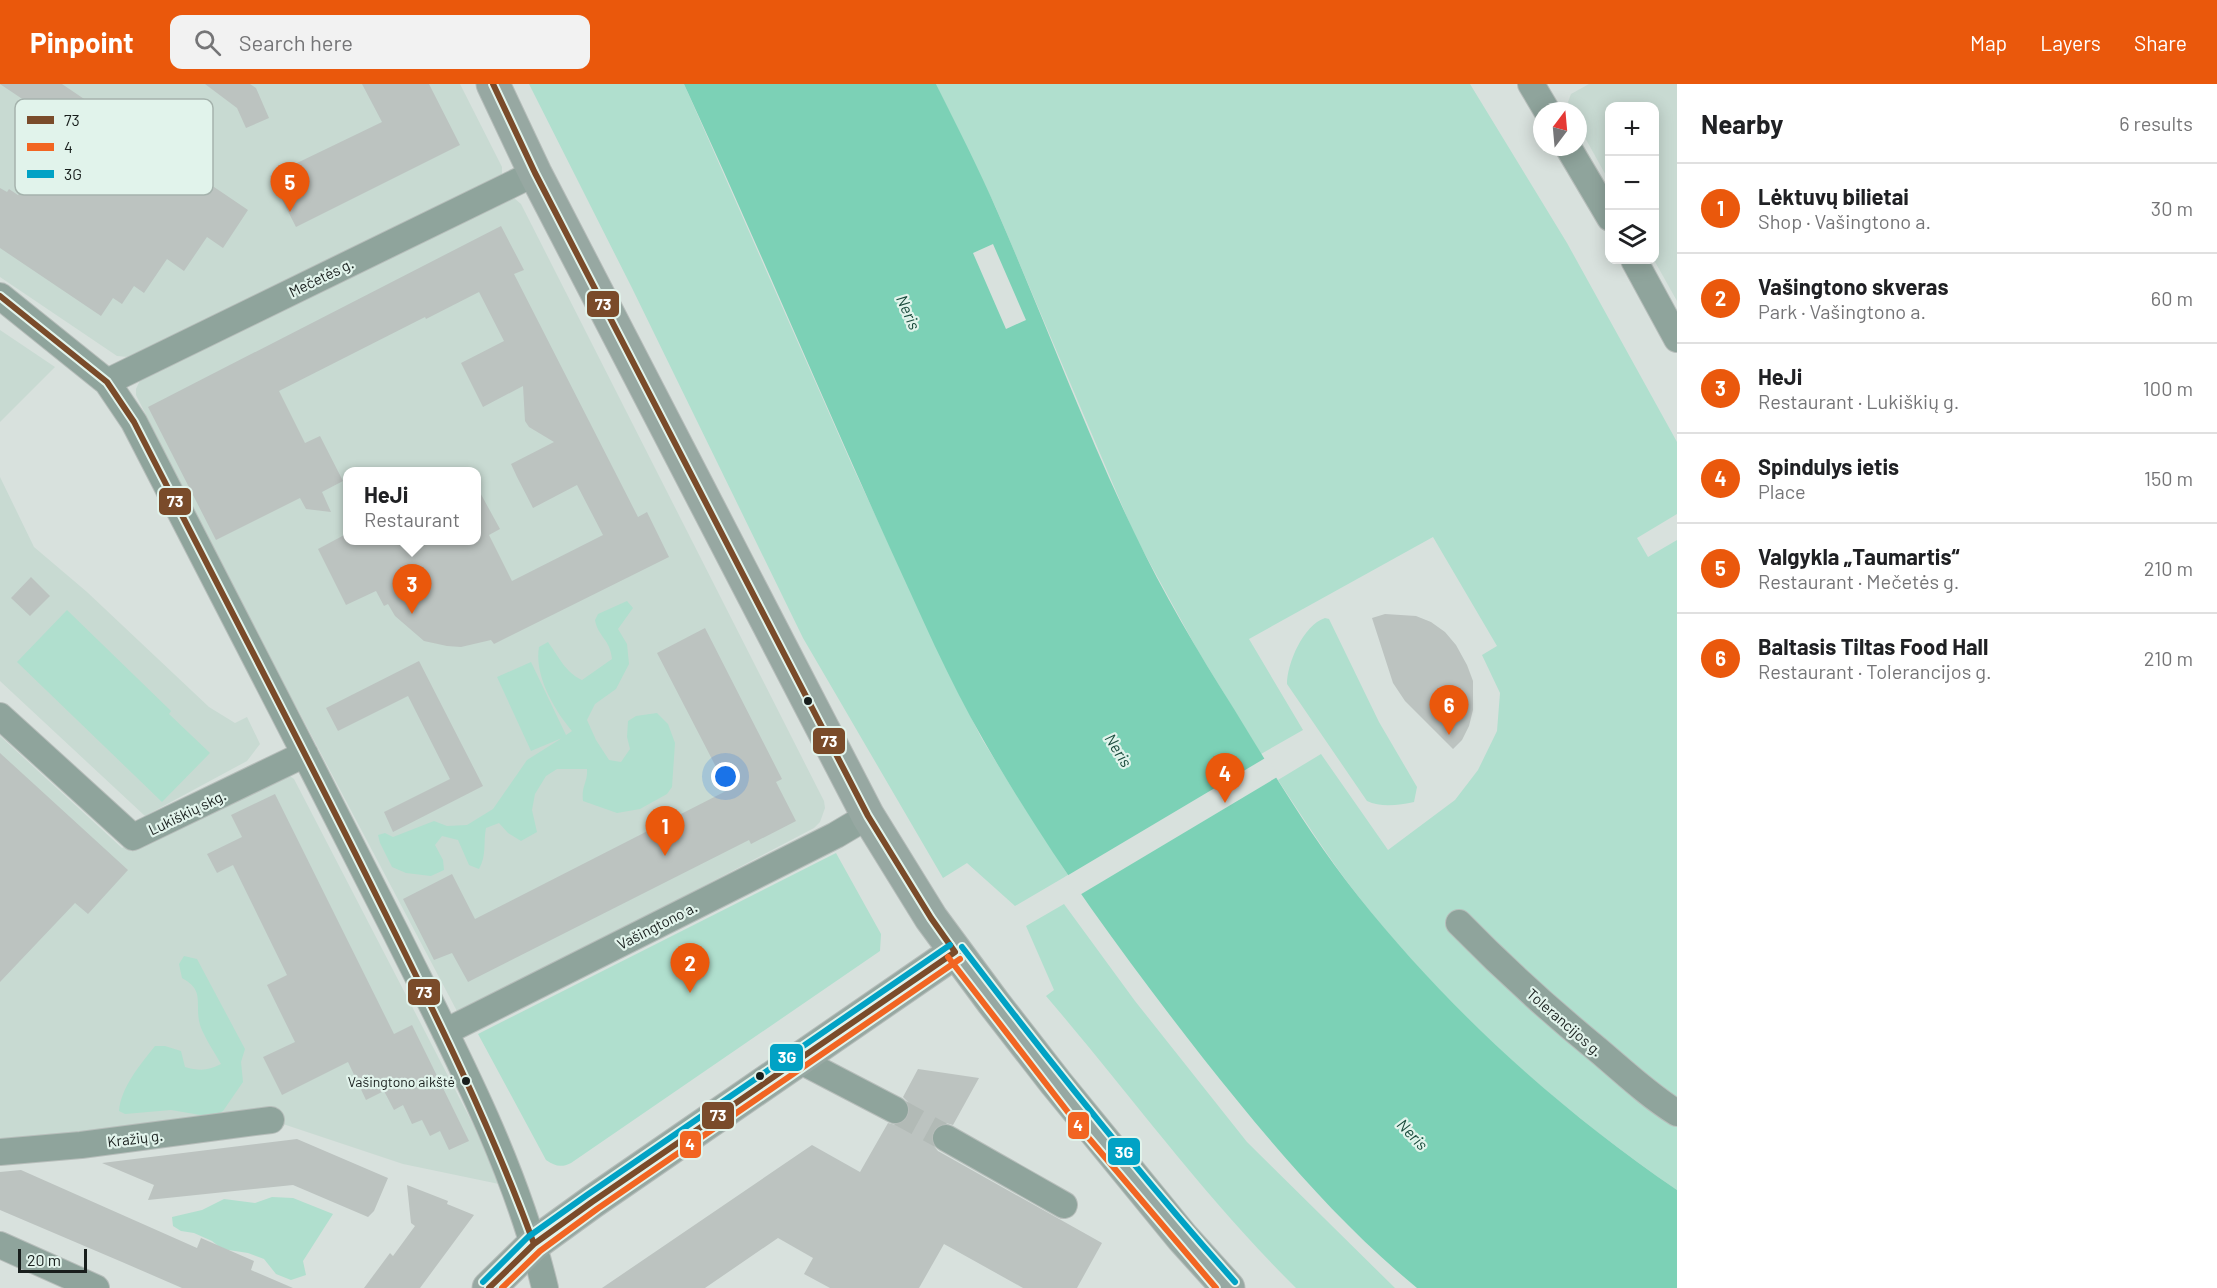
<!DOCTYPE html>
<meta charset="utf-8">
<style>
:root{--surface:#fff;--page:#f2f2f2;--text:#202124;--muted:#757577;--line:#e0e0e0;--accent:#ea580c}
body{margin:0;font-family:Barlow,sans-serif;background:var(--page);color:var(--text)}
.controls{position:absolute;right:18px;top:18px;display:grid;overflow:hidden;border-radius:12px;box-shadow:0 3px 15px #0003}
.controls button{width:54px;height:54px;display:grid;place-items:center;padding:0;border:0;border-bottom:2px solid var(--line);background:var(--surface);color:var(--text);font:30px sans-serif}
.compass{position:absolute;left:1533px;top:18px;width:54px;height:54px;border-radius:50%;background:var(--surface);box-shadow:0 3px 15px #0003;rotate:16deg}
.scale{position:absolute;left:18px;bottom:15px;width:69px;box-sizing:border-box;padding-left:6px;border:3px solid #181e1c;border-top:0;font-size:16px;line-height:21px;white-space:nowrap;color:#181e1c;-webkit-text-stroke:4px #e1f3eb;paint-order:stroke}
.you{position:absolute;left:726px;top:693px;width:21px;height:21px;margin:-15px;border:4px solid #fff;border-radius:50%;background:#1a73e8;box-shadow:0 0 0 9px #1a73e833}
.badge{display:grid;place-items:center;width:39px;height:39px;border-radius:50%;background:var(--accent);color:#fff;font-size:20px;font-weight:700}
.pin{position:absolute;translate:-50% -50px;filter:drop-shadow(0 2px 3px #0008)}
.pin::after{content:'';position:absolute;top:32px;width:21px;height:18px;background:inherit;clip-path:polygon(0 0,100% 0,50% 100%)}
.popup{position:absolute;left:343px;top:383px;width:138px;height:78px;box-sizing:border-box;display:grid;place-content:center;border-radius:12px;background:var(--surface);filter:drop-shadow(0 2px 4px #0005);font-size:20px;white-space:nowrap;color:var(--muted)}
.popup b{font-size:22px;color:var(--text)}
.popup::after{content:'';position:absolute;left:50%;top:100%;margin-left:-12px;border:12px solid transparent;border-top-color:var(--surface)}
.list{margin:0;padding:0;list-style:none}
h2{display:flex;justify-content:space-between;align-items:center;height:78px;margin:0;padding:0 24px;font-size:26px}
h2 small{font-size:20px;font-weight:400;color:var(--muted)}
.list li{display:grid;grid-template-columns:39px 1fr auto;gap:18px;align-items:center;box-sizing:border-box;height:90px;padding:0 24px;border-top:2px solid var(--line)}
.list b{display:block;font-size:22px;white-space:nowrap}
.list p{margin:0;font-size:20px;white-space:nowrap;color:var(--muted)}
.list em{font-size:20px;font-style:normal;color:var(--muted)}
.icon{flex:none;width:33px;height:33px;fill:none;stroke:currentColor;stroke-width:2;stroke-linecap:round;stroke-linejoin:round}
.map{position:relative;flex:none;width:1677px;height:1204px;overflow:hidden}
header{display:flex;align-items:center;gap:36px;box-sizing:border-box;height:84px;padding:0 30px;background:var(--accent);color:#fff}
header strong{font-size:28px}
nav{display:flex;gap:33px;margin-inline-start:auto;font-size:21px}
.search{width:420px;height:54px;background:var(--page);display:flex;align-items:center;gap:15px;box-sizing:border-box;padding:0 21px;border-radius:12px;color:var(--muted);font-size:22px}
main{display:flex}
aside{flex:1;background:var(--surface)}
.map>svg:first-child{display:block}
</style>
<header>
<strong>Pinpoint</strong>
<div class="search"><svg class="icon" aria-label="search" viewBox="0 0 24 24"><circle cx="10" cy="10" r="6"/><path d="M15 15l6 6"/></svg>Search here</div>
<nav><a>Map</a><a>Layers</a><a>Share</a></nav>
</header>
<main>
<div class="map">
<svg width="1677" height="1204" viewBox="0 0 1677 1204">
<rect width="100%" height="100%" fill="#d8e1dd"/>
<path fill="#c8dad2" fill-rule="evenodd" d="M0 0H460L502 83V90L496 97 138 271 128 273 117 272 0 193Z
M1589 0H1677V217L1654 176V22H1610L1609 97 1578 41V27H1571L1568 18 1571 10Z
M514 114 521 120 824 717 825 724 820 738 814 744 462 929H458L298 626 274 585 136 311V305L142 292 504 115ZM348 388H476V456H348Z
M0 246 55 283 0 338Z
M0 393 34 463 87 508 209 623 235 639 247 633 260 660 247 677 145 732 0 597Z
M0 652 122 764 275 689 284 688 294 695 476 1046 499 1100 403 1080 271 1036 0 1060Z"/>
<path fill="#b0dfce" d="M529 0H684L852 381 951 594 982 655 1017 712 1068 791 1015 822 967 779 943 794 803 554 632 204Z
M936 0H1470L1567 159 1677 358V430L1637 454 1648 473 1677 456V1106C1557 1024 1448 926 1358 812 1329 775 1304 735 1278 696L1321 670 1388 766 1455 716 1478 686 1497 647 1500 609 1482 571 1497 562 1433 453 1249 555 1303 646 1261 670 1198 567 1135 452 996 124Z
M627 517 633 524 618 545 627 560 629 580 616 605 595 620 587 636 596 656 609 676 621 678 630 665 627 653 628 637 636 632 657 629 668 640 675 659 672 703 667 710 640 725 617 729 583 717C581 702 588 698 587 685H557L546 692 535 710 532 726 537 748 521 757 508 749 499 739 486 744C483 759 487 771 479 785L469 781 458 756 442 752 435 761 443 776 444 786 431 792 406 789 392 783 380 759 378 751 385 749 393 753 434 737 447 742 467 741 493 725 527 676 562 654 531 667 497 593 531 578 566 651 572 647C554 626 534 591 539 563L548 558C558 572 566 589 582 596L612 575C610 555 598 553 595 536L598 530Z
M67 526 171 627 169 630 210 669 162 718 17 578Z
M1325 534 1329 535 1379 638 1417 703 1414 718C1400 721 1381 724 1367 717L1287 600C1287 580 1303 541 1325 534Z
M836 769 881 850 880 867 571 1079C561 1084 555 1082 546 1076L478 950Z
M1064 820 1135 917 1247 1058 1395 1204H1296C1204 1113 1130 1010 1046 912L1054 906 1026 842Z
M184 872 197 875 245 965 241 978 243 998 223 1027 212 1033 171 1026 125 1030 119 1027C121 1003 140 981 155 962H165L181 967 185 983C199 987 208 987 221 980 215 969 204 953 200 941 194 920 206 907 182 894L179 880Z
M272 1113 293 1114 333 1130 303 1177 306 1191 291 1196 276 1190 264 1175 248 1169 222 1165 212 1157 194 1149 181 1147 173 1142 172 1133 202 1126 224 1115 255 1119Z"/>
<path fill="#7cd1b6" d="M684 0H936C957 42 979 85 998 129 1044 235 1084 343 1134 448 1163 509 1198 568 1234 625 1273 689 1312 754 1358 812 1449 926 1557 1024 1677 1106V1204H1417C1337 1138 1268 1056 1203 974 1124 873 1048 769 984 657 948 595 920 529 890 464 820 310 755 154 684 0Z"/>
<path fill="#d8e1dd" d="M993 160 1026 236 1006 245 973 169Z
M1267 673 1279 692 1078 812 1065 793Z"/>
<path fill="#bcc3c0" d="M0 0H62L248 126 223 164 207 153 184 187 167 175 144 209 134 202 122 220 113 214 101 232 0 164V104L7 108 9 105 18 111 64 43Z
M205 0H250L256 4 269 34 246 44 237 24Z
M362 0H429L460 61 296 143 270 92 382 38Z
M501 142 524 186 514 190 638 433 647 428 669 473 494 560 491 556 461 563 447 562 424 557 395 532 388 520 384 522 376 507 346 521 318 465 348 449V456H477V403L500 445 489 451 512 497 603 451 577 401 533 424 517 393 511 380 554 358 529 343 525 337 523 302 483 323 461 279 504 257 479 208 426 235 425 233 279 307 305 359 320 352 343 397 322 408 331 428 306 425 300 414 216 456 148 323Z
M31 493 50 512 30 532 11 514Z
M1385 530 1416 532 1431 538 1445 548 1456 561 1467 581 1473 597V626L1469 642 1462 656 1453 665 1405 617 1393 599 1372 534Z
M705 544 782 695 776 698 796 737 751 760 749 756 468 898 452 869 434 876 403 815 452 790 475 835 728 706 657 569Z
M419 577 483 702 393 748 384 728 450 695 408 612 338 647 326 624Z
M0 669 128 786 88 830 75 819 0 898Z
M275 710 394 950 412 941 469 1057 449 1066 440 1047 430 1052 422 1036 412 1040 403 1021 394 1026 384 1007 366 1016 348 978 282 1011 263 973 295 958 267 901 287 891 233 781 217 789 207 770 242 753 231 731Z
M918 985 979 994 953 1041 946 1039 939 1041 933 1047 931 1055 933 1061 938 1067 1102 1159 1077 1204H1023L944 1160 919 1204H830L804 1190 813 1174 778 1154 705 1204H602L812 1061 860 1088 888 1039 896 1041 904 1038 908 1033 910 1025 908 1018 903 1013Z
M297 1055 388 1094 374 1127 368 1133 293 1101 148 1116 154 1101 102 1079Z
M21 1086 197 1164 201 1154 254 1177 251 1186 293 1204H182L122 1178 0 1126V1088Z
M407 1101 448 1117 447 1120 474 1131 420 1204H364L390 1169 393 1172 415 1142 411 1139Z"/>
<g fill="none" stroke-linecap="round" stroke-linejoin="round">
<path stroke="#b2bab6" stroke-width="26" stroke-dasharray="26 13" stroke-linecap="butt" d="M895 1026 946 1054"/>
<g stroke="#b6bdba" stroke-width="28">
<path id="minor" d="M1531 0 1547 27
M1568 63 1610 134
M1634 176 1677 255
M0 212 107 298 134 338C221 509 310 678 396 849 453 964 515 1079 545 1204
M107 298 535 89
M0 632 133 753 305 670
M1459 839C1503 884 1549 926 1598 966 1624 988 1648 1011 1677 1029
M445 948 836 751 868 732
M799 976 895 1026
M946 1054 1064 1121
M0 1068 81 1061 271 1036
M0 1161 96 1204"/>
</g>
<g stroke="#b6bdba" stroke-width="35">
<path id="major" d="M493 0 535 89 868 732 931 834 993 918 1056 999 1182 1153 1228 1204
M489 1204 534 1160 592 1118 955 868"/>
</g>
<use href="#minor" stroke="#8fa49c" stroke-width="26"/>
<use href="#major" stroke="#97a8a2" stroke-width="33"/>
<g stroke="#e1f3eb" stroke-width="10">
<path id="bus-1" d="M493 0 535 89 868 732 931 834 955 868
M0 212 107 298 134 338C215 496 298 654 377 813 434 927 490 1040 534 1160
M489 1204 534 1160 592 1118 955 868"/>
</g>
<g stroke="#e1f3eb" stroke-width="10">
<path id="bus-2" d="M948 873 1081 1045 1216 1204
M502 1204 540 1167 597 1125 960 875"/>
</g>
<g stroke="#e1f3eb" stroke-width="10">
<path id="bus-3" d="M962 863C1049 977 1139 1090 1235 1198
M483 1198 528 1153 587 1111 950 861"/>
</g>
<use href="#bus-1" stroke="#7a4b2a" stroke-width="6"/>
<use href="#bus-2" stroke="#f26522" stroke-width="6"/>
<use href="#bus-3" stroke="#01a2c5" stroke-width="6"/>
</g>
<g fill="#181e1c" stroke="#e1f3eb" stroke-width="2">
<circle cx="808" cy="617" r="5"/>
<circle cx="760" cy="992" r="5"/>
<circle cx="466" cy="997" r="5"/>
</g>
<g text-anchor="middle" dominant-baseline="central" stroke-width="4.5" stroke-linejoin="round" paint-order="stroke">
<g font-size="14" fill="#181e1c" stroke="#e1f3eb" text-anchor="end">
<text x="455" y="997">Vašingtono aikštė</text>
</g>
<g font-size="15" fill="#181e1c" stroke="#e1f3eb">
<text transform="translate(321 193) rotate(-26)">Mečetės g.</text>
<text transform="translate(187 728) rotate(-26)">Lukiškių skg.</text>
<text transform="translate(657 841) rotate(-27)">Vašingtono a.</text>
<text transform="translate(1565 938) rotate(41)">Tolerancijos g.</text>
<text transform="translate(135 1054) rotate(-7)">Kražių g.</text>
</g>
<g font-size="16" font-style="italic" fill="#1a4b3c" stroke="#e1f3eb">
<text transform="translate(909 228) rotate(66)">Neris</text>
<text transform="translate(1119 666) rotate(58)">Neris</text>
<text transform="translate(1413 1050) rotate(46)">Neris</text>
</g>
</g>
<rect x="15" y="15" width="198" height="96" rx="9" fill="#e1f3eb" stroke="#a5b3ad" stroke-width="1.5"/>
<rect x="27" y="32" width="27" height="8" fill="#7a4b2a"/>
<rect x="27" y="59" width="27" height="8" fill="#f26522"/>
<rect x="27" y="86" width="27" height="8" fill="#01a2c5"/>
<g font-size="16" fill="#181e1c">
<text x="64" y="42">73</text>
<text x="64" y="69">4</text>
<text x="64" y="96">3G</text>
</g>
<g stroke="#e1f3eb" stroke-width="2">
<rect x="586" y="206" width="34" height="28" rx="6" fill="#7a4b2a"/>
<rect x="158" y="403" width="34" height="29" rx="6" fill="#7a4b2a"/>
<rect x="812" y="643" width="34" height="28" rx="6" fill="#7a4b2a"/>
<rect x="407" y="894" width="34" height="28" rx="6" fill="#7a4b2a"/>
<rect x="769" y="959" width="35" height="29" rx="6" fill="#01a2c5"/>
<rect x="701" y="1017" width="34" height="29" rx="6" fill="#7a4b2a"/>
<rect x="1067" y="1027" width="23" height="29" rx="6" fill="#f26522"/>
<rect x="679" y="1046" width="23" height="29" rx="6" fill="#f26522"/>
<rect x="1107" y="1053" width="34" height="29" rx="6" fill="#01a2c5"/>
</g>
<g font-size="16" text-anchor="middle" font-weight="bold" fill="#fff">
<text x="603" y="226">73</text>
<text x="175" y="423">73</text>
<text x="829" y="663">73</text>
<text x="424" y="914">73</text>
<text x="787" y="979">3G</text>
<text x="718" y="1037">73</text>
<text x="1078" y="1047">4</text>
<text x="690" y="1066">4</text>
<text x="1124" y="1074">3G</text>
</g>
</svg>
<div class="controls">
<button>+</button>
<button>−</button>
<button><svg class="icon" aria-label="layers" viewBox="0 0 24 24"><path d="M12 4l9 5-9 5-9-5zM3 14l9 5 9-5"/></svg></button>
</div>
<svg class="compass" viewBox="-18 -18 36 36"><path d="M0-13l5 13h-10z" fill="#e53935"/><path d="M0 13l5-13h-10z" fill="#757577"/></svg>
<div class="scale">20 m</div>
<div class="you"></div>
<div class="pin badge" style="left:665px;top:772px">1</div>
<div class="pin badge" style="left:690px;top:909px">2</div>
<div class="pin badge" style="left:412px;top:530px">3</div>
<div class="popup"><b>HeJi</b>Restaurant</div>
<div class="pin badge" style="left:1225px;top:719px">4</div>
<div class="pin badge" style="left:290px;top:128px">5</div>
<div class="pin badge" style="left:1449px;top:651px">6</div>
</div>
<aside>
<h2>Nearby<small>6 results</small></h2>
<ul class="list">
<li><span class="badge">1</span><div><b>Lėktuvų bilietai</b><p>Shop · Vašingtono a.</p></div><em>30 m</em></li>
<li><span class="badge">2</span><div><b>Vašingtono skveras</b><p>Park · Vašingtono a.</p></div><em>60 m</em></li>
<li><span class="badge">3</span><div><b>HeJi</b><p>Restaurant · Lukiškių g.</p></div><em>100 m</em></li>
<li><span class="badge">4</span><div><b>Spindulys ietis</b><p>Place</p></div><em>150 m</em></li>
<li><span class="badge">5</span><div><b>Valgykla „Taumartis“</b><p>Restaurant · Mečetės g.</p></div><em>210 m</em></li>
<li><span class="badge">6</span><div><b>Baltasis Tiltas Food Hall</b><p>Restaurant · Tolerancijos g.</p></div><em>210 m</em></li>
</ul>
</aside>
</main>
